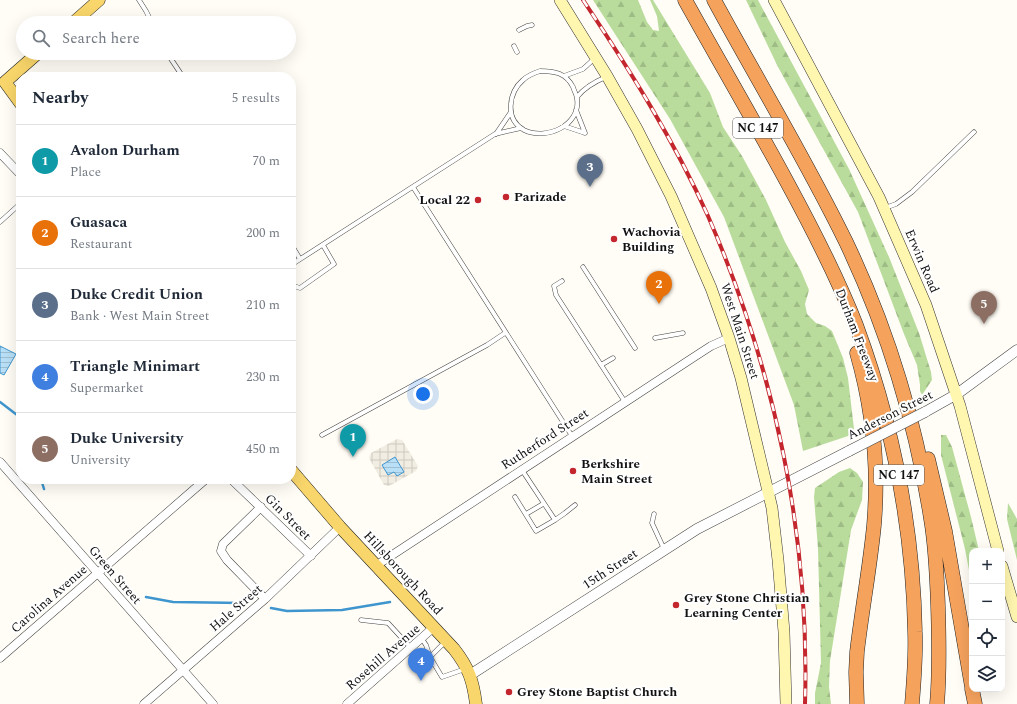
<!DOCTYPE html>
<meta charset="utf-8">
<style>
:root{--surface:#fff;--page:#f6f6f7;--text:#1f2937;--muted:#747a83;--line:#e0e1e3;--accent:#7c3aed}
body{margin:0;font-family:Spectral,serif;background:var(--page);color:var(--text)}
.controls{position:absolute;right:12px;bottom:12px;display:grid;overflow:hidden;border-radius:8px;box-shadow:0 4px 16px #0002}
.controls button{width:36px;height:36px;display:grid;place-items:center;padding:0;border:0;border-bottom:1px solid var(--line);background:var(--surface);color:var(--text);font:20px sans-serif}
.you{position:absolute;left:423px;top:394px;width:14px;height:14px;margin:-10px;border:3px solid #fff;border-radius:50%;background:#1a73e8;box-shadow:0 0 0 6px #1a73e833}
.badge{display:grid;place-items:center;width:26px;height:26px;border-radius:50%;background:var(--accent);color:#fff;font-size:13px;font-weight:700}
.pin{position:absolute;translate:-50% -33px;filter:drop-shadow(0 1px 2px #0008)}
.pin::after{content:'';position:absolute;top:21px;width:14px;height:12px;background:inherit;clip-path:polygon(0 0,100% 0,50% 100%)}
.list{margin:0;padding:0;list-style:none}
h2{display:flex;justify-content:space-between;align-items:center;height:52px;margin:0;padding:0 16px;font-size:17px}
h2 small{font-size:13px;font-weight:400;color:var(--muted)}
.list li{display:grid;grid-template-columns:26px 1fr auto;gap:12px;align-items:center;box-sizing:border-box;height:72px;padding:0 16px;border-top:1px solid var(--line)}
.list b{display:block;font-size:15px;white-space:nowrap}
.list p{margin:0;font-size:13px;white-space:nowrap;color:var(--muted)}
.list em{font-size:13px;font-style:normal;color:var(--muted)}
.icon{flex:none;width:22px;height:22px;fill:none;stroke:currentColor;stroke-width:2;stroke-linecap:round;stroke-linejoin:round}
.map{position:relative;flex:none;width:1017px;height:704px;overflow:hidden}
.search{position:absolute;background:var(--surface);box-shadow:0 4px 16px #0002;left:16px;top:16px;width:280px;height:44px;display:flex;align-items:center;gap:10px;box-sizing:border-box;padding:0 14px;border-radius:22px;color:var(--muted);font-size:15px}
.panel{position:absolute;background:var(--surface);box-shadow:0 4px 16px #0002;left:16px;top:72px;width:280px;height:412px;border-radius:16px}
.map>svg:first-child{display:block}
</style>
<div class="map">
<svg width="1017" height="704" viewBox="0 0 1017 704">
<defs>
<pattern id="forest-firs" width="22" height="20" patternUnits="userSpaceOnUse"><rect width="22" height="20" fill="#b9dc9c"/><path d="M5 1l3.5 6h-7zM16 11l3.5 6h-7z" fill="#9ebc85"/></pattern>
<pattern id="plaza-grid" width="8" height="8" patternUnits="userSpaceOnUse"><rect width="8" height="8" fill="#f1ede2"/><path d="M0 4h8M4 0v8" fill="none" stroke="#cecac1"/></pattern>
<pattern id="water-rules" width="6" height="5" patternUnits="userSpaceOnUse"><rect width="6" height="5" fill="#b9e0f7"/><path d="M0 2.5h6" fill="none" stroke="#9ebfd3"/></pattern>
</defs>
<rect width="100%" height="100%" fill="#fffdf5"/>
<path fill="url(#forest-firs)" d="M593 0H638L647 22 653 30 659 31 657 16 650 0H653L710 93 723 127 742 156 766 200 785 242 801 271 809 290 805 304 807 314 816 323 825 326 832 331 843 358 848 378 854 429 848 436 803 451 794 405 724 217 670 119Z
M746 0H758L849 169 889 257 919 333 931 372 932 380 922 395 920 391V385L917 365 904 334 858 212 778 67Z
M941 435H946L952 447 971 517 979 551H972V586L965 549 941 455Z
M850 468 857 473 863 482 862 500 851 530 830 661 829 687 831 704H815V693L821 663 818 549 814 497 815 488 839 472Z
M1008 503 1017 519V560L1007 519Z"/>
<path fill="url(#plaza-grid)" d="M397 439 402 440 418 466 416 471 389 486 384 485 369 458 371 453Z"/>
<path fill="url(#water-rules)" stroke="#3f96cf" d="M0 346 16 354 4 375 0 373Z
M395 457 404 472 397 476 394 472 388 475 382 465Z"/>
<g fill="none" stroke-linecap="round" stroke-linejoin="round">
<path stroke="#3f96cf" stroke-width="2.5" d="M0 402 21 418
M41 479 44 489
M146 597 173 602 243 603
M271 608 287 611 342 610 390 602"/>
<g stroke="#444" stroke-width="5">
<path id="service" d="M139 0 146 11 152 23
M519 30 527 26 532 25
M514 46 517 52
M167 53 183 77
M540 71C555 71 566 73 573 87 574 91 577 95 577 99 581 125 546 141 524 130 504 119 509 92 523 80 528 75 534 73 540 71Z
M564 76 583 69 594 59
M577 97C585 87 594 82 606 77
M576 110 585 133
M564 126 585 133
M496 134 511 112
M413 187 572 436
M885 208 896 204 912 192 974 132
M0 222 21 203
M21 223 19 237 21 243
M291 244 300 259
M291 265 495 134 521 128
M583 267 635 348
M562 281 554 286 556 295 625 402
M291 285 300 288 334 264 323 245
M655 338 683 333
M601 365 613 358
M322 435 487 345 505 333
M515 497 536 531 555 520 522 470
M526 514 543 504
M654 514 652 523 664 549
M555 520 565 513 575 505
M361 620 388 623 411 648
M422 639 426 645 430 657
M445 642 430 657 442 677 465 669"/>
</g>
<g stroke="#444" stroke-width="9">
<path id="minor" d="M0 153 21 175
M0 462 213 704
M231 479 311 556
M261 507 223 544 221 551 227 560 265 599
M377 565 694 357 711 346 729 338
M0 658 206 479
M144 704 265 599 340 527
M347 704 434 627"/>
</g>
<g stroke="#444" stroke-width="11">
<path id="tertiary" d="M925 412 957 394 1017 350
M470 675 697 529 849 451"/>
</g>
<g stroke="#333" stroke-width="12">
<path id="secondary" d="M560 0 607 76 637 129 671 196 711 288 729 338 741 378 772 508 778 560 784 632 786 704
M774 0 879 197 926 305 960 406 998 551
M1002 566 1017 617"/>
</g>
<g stroke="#222" stroke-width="13">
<path id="primary" d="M73 23 99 0
M21 104 5 82 38 53
M291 470 340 527 454 649C469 668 473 681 476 704"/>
</g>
<g stroke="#222" stroke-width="15">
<path id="motorway" d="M685 0C719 61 754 121 787 182 812 228 837 276 856 325 893 425 913 526 915 632 916 656 914 680 912 704
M714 0C758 81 806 160 846 242 888 330 916 423 931 519 936 548 937 577 938 606 939 638 940 671 937 704
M857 353C873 409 879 467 874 525 870 567 862 609 857 652L856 672 857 704
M928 459 945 531 972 687
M972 689 975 704"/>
</g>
<use href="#service" stroke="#fff" stroke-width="4"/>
<use href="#minor" stroke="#fff" stroke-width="8"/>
<use href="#tertiary" stroke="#fff" stroke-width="10"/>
<use href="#secondary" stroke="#fff6b0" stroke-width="11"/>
<use href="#primary" stroke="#f9d66b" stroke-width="12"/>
<use href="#motorway" stroke="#f5a25d" stroke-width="14"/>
<g stroke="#c4262e" stroke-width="4">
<path id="rail" d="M583 0C629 69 674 140 708 216 775 370 810 536 805 704"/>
</g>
<use href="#rail" stroke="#fff" stroke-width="2.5" stroke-dasharray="8" stroke-linecap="butt"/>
<g stroke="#444" stroke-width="11" stroke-linecap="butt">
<path id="tertiary-bridge" d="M849 451 925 412"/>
</g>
<use href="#tertiary-bridge" stroke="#fff" stroke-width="10"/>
</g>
<g fill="#c4262e" stroke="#fff" stroke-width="1.5">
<circle cx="506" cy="197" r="4"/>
<circle cx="478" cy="200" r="4"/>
<circle cx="614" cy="239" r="4"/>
<circle cx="573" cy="471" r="4"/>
<circle cx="676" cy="605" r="4"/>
<circle cx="509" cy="692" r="4"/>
</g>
<g text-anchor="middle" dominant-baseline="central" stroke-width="4" stroke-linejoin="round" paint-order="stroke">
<g fill="#fff" stroke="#585858" stroke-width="1">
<rect x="733" y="118" width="50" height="20" rx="3"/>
<rect x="874" y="465" width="50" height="20" rx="3"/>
</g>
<g font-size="12" font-weight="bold" fill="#111">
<text x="758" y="128">NC 147</text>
<text x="899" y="475">NC 147</text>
</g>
<g font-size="13" font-weight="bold" fill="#111" stroke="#fff" text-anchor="start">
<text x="514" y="197">Parizade</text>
<text x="470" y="200" text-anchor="end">Local 22</text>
<text x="622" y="232">Wachovia<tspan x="622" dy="15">Building</tspan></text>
<text x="581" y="464">Berkshire<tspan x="581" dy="15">Main Street</tspan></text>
<text x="684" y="598">Grey Stone Christian<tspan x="684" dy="15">Learning Center</tspan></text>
<text x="517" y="692">Grey Stone Baptist Church</text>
</g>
<g font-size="13" fill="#111" stroke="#fff">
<text transform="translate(922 261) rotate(67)">Erwin Road</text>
<text transform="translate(740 331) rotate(72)">West Main Street</text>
<text transform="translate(857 335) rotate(69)">Durham Freeway</text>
<text transform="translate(890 415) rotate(-27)">Anderson Street</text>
<text transform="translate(545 439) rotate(-33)">Rutherford Street</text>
<text transform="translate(288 517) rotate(45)">Gin Street</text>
<text transform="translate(610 569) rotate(-33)">15th Street</text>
<text transform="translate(403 573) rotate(47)">Hillsborough Road</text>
<text transform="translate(115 575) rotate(49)">Green Street</text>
<text transform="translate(49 599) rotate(-41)">Carolina Avenue</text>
<text transform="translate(236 608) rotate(-41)">Hale Street</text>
<text transform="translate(383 657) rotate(-41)">Rosehill Avenue</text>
</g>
</g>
</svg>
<div class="controls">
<button>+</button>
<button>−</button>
<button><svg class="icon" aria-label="locate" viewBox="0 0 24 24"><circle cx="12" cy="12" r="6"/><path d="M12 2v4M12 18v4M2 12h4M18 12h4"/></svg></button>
<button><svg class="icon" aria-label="layers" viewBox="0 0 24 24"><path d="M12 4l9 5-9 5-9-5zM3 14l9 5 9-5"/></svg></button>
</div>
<div class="you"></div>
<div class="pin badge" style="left:353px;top:457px;background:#0f9aa8">1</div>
<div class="pin badge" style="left:659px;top:304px;background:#e8710a">2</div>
<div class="pin badge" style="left:590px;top:187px;background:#5c6f8a">3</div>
<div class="pin badge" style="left:421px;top:681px;background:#3f7fe0">4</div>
<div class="pin badge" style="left:984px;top:324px;background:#8d6e63">5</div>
<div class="search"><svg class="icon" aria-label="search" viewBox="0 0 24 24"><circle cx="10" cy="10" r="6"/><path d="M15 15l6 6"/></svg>Search here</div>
<section class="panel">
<h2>Nearby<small>5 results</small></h2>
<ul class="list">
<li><span class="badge" style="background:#0f9aa8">1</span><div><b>Avalon Durham</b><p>Place</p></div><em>70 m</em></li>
<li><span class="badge" style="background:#e8710a">2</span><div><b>Guasaca</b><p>Restaurant</p></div><em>200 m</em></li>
<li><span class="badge" style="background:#5c6f8a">3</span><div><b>Duke Credit Union</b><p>Bank · West Main Street</p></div><em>210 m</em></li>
<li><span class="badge" style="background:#3f7fe0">4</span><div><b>Triangle Minimart</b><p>Supermarket</p></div><em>230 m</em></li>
<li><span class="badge" style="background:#8d6e63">5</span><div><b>Duke University</b><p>University</p></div><em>450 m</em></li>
</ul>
</section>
</div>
